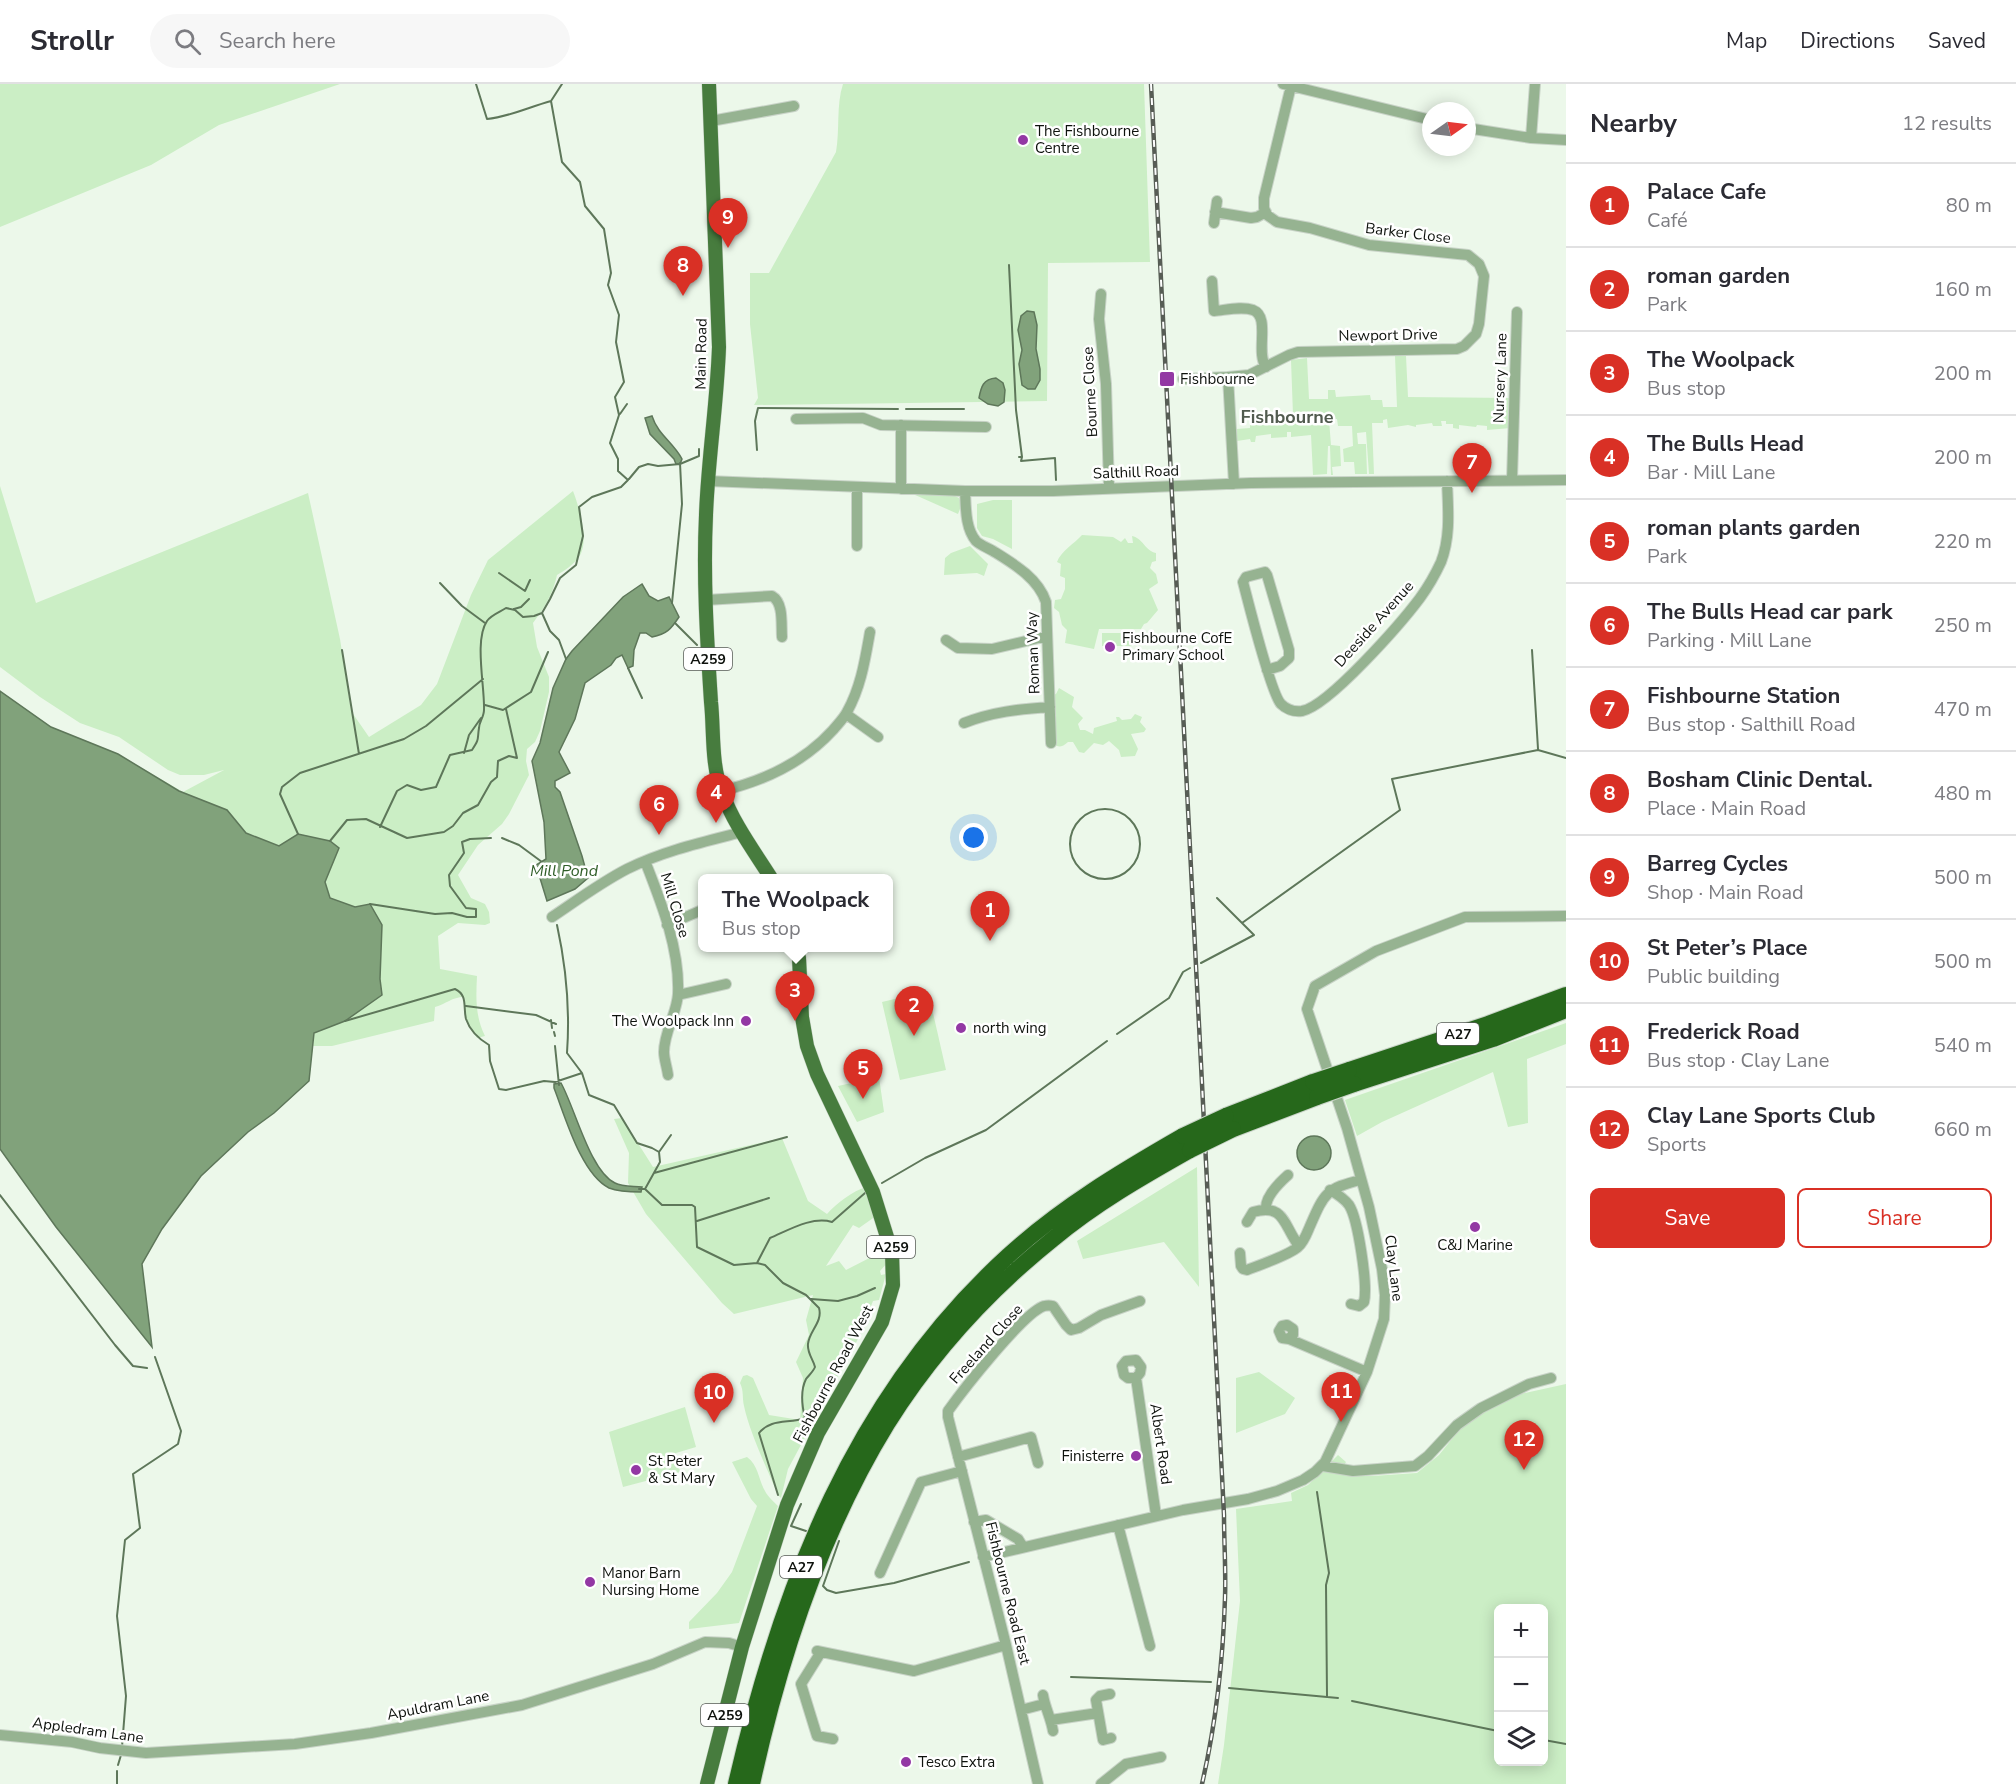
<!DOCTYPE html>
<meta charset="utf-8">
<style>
:root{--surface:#fff;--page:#f7f7f7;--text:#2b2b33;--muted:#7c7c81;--line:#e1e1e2;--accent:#d93025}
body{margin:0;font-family:"Nunito Sans",sans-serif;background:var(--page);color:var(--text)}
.controls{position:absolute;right:18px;bottom:18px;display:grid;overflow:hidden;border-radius:9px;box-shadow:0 3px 15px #0003}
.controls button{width:54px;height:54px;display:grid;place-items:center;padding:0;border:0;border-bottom:2px solid var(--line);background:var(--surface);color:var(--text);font:30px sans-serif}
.compass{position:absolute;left:1422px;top:18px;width:54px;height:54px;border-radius:50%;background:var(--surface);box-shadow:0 3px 15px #0003;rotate:76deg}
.you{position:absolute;left:974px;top:754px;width:21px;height:21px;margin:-15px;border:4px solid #fff;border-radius:50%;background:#1a73e8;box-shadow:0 0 0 9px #1a73e833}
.badge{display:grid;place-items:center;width:39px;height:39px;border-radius:50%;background:var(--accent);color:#fff;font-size:20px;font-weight:700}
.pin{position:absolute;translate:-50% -50px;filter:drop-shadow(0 2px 3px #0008)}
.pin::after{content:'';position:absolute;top:32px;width:21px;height:18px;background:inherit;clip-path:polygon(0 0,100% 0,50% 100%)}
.popup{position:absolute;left:698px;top:790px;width:195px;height:78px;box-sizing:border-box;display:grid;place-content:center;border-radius:9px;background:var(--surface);filter:drop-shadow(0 2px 4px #0005);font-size:20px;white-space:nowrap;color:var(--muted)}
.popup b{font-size:22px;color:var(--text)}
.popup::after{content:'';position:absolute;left:50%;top:100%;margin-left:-12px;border:12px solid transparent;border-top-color:var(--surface)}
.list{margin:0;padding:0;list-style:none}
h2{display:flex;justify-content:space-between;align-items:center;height:78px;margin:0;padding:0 24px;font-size:26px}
h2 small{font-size:20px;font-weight:400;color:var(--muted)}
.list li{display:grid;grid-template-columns:39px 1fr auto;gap:18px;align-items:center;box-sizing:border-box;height:84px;padding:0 24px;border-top:2px solid var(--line)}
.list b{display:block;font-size:22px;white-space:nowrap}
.list p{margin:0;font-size:20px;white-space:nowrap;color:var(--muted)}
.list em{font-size:20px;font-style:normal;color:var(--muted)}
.actions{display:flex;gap:12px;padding:18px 24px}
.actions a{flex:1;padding:14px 0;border:2px solid var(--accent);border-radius:9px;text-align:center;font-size:21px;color:var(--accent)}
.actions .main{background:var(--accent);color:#fff}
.icon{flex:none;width:33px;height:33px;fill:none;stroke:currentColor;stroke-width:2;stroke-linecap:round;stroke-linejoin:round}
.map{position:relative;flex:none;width:1566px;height:1700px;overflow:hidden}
header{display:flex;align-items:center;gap:36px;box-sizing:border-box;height:84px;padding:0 30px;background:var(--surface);border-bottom:2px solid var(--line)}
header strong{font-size:28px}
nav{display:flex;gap:33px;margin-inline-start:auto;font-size:21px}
.search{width:420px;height:54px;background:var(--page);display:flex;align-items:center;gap:15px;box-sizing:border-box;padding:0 21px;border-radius:33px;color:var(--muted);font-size:22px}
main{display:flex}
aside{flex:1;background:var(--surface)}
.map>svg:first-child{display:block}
</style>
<header>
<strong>Strollr</strong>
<div class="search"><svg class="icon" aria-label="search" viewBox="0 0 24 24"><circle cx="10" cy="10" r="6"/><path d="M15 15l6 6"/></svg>Search here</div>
<nav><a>Map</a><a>Directions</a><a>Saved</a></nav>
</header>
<main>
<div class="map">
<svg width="1566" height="1700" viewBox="0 0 1566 1700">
<rect width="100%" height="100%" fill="#ecf8ea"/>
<path fill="#cbeec5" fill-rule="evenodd" d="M0 0H340L219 41 151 81 0 143Z
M843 0H1144L1150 178 1048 179 1047 317 754 321 758 314 750 240V189H769L836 68C840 46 836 21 843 0Z
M1395 272H1406L1408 313 1512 314 1511 344 1487 346V342L1477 341 1476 343 1459 341V345L1453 344V340H1446V337H1441L1442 342H1433L1432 339 1416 341V343L1408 341 1388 344 1387 335 1383 336V339H1372L1374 390H1369L1366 348 1357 349 1358 360H1366L1367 390H1355L1354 378H1344L1343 365 1353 362 1352 342H1338L1337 335 1329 336 1331 361 1340 362 1341 382 1332 383 1333 391H1331L1330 362H1328L1327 390 1313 391 1311 351 1291 353V348H1287V353L1271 354V350L1256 352 1255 358H1251L1250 355 1237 357 1236 345 1250 344V334L1293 331 1291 276 1307 274 1309 315H1328V306H1335L1336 313 1370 311 1371 316H1382L1383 323H1397Z
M0 402 36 519 308 409 340 555 351 627 369 653 421 621 437 600 471 511 488 476 573 407C579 423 590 457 579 473 574 480 564 487 557 491 553 510 545 523 533 539L537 563 549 593V608L540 647 535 658 527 665 526 677 529 691 509 730 502 740 478 761 458 791 471 814 485 820 489 828 490 839 485 841 458 839 438 852 440 885 477 892C476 913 475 932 485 952L477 954 466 936 464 913C452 913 446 920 435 923L434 937 332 962H313L309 997 274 1029 248 1048 201 1092 162 1145 142 1180 152 1263 56 1143 0 1065 313 961 314 949 344 937 268 813 0 607 51 643 118 670 183 708 224 686 204 691H180L168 686 119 653 80 639 40 613 0 583Z
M913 410 953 411 959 414 962 420 958 430Z
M993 416H1012V465L993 455 982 452 977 444V420Z
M1082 451 1113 453 1121 458 1125 454 1128 459H1133L1132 452C1143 454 1145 467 1156 469V477L1152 478 1150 484 1156 490 1158 499 1149 505 1158 526 1147 539 1144 540 1141 545H1099L1094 565 1065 559 1067 546 1062 541 1059 528 1054 524 1055 516 1061 515 1065 505V494L1060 492 1061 480 1057 478C1061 467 1074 460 1082 451Z
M970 462 988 480 984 492 977 489 944 491 945 474 951 469Z
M1102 549H1132V562H1102Z
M1059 604 1074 613 1072 623 1083 634 1078 640 1080 646H1085L1093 650 1094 644 1117 637 1116 633H1119L1122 636 1131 635 1135 630 1142 633 1140 638 1146 645 1144 648 1131 650 1138 665 1135 672 1121 673 1119 666 1109 657 1103 661 1094 659 1084 669 1079 668 1073 658H1068C1060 665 1057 663 1049 657L1053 611 1056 610Z
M928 907 946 986 900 996 882 918Z
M1566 939V960L1527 975 1528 1039 1508 1043 1493 988 1382 1038 1357 1052 1345 1016Z
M879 993 884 1028 857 1038 838 1002Z
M622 1034 653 1083 782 1054 808 1117 827 1130C837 1119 852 1107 867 1103L876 1132 859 1144 853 1141 826 1182 839 1177 846 1186 885 1166 888 1178 880 1187 881 1191 886 1190 879 1216 873 1217 858 1255 788 1385 781 1414 778 1411C767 1384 750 1350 744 1322 742 1313 744 1307 740 1299L743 1292 747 1291 753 1294 769 1331 800 1336 803 1294 796 1278 809 1251 806 1236 813 1211 734 1230 722 1219 646 1130 628 1099 629 1069 614 1035Z
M1197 1083 1199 1203 1164 1158 1083 1175 1077 1157Z
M1259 1288 1295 1314 1285 1330 1236 1349V1294Z
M1566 1300V1700H1218L1224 1661 1240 1517 1236 1425 1292 1417 1291 1409 1308 1401 1338 1371 1346 1378 1340 1388 1351 1392H1373L1417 1389 1439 1371 1460 1345 1485 1325 1516 1311ZM1498 1524H1544V1678H1498Z
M685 1323 696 1363 676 1369 680 1388 623 1403 609 1348Z
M747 1373C759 1382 758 1395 765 1407 768 1413 774 1418 778 1422L739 1539 689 1545V1538L717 1509 732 1488 757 1422 751 1415 732 1378Z"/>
<path fill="#81a27b" stroke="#5e775a" stroke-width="1.5" d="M1027 227 1034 228 1037 241 1036 265 1040 285V296L1035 305H1028L1022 301 1019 280 1022 266 1018 246 1021 232Z
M996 294 1003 299 1005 306 1004 318 998 322 988 320 979 314C981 303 983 295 996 294Z
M652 332C658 351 673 358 682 375L680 380H676L674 375 650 350 645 334Z
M642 500 649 512 658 517 669 513 679 533C671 545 667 550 652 553L646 549H640L634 566 633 582 628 584 622 571 616 574 611 581 585 599 575 635 559 668 570 689 555 697V703L560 708 582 772 588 794 575 805 547 817 536 781 546 775 544 738 532 677 540 659 553 604 566 575 572 567 623 513Z
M0 607 51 643 118 670 179 707 227 726 246 749 279 762 298 750 330 757 339 764 325 798 330 814 355 823 370 820 382 841 380 895 382 911 345 937 314 949 309 997 274 1029 248 1048 201 1092 162 1145 142 1180 152 1263 56 1143 0 1065Z
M561 999C575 1024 590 1087 615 1099 622 1103 633 1102 642 1103L641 1108C630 1108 619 1108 609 1104 581 1090 565 1032 554 1004V1000Z
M1297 1069a17 17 0 1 1 34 0a17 17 0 1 1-34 0Z"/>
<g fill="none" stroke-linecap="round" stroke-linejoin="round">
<path stroke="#5e775a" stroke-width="2" d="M476 0 487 35C509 33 529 23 551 17L562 78 580 98 585 122 604 145 611 189 608 201 619 231 616 258 624 298 615 313 619 331 610 359 618 375V387L628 396 621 403 592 413 579 423 583 452 576 481 560 494 550 515 542 529
M551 17 562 0
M1009 181 1016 326 1022 373H1019
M906 325H964
M620 330 627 320
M757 366 755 337 758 324 898 325
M1022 373 1021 377 1055 374 1056 396
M629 395 639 383 648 380 658 382 680 380 699 372V365
M499 489 525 507 530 496
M440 499 462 522 485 539
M672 519 682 420 680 379
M514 525 521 523 529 515
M675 539 697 561
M342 566 359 670
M1532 566 1538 665
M628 584 642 614
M485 621 503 626 531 608 548 568
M464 669 469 651 481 634
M1070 760a35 35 0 1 1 70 0a35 35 0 1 1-70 0Z
M380 743 397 707 407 701 421 706 436 703 450 671 472 666C480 654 477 656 479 644 479 638 484 633 484 626 485 603 474 556 487 537 491 531 500 528 506 524L515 526 523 533 534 532 542 529 550 547 559 556 566 575
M298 750 280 710 282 703 300 689 404 655 426 642 483 595
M502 754 519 761 542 778
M330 757 347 736 366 735 407 754 444 748 453 742 463 729 478 721 491 698 497 693 498 677 509 672 517 674 506 625
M370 820 435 830 452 829 467 833H476V825L466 824 450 802 449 791 464 769 462 758 470 755 491 754
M1242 839 1400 726 1392 695 1538 666 1566 674
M557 841C566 882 570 927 567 969L582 989 589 1011 614 1021 637 1059 652 1064 659 1068 660 1078 645 1105
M1201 879 1254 851 1217 814
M466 922 536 931 556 940
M551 936 552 944
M345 937 455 905C468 911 463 923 466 935 470 947 479 955 489 961L490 977 499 1005 506 1006 544 997 555 998 582 989
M554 948 555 952
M1117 950 1169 914 1183 888 1190 884
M555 962 559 1001
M659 1068 671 1051
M654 1089 787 1053
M882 1099 925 1074 986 1046 1107 957
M639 1105H645L662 1121H692L695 1123 697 1163 734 1181 757 1179 765 1181 783 1199 806 1211 819 1224C823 1238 809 1247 808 1260 807 1269 813 1275 815 1283 813 1288 809 1291 806 1295 800 1307 802 1322 805 1334 789 1340 771 1334 759 1349L778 1411
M0 1111 115 1261 133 1282 147 1284
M697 1137 769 1114
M757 1179 770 1154C789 1146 812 1132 832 1138L865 1109
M811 1215 838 1217 857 1212 875 1204
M1317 1408 1329 1489 1326 1501 1327 1612
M801 1420 791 1442 806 1447
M839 1457 823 1502 827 1506 836 1509 894 1499 969 1478
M1071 1593 1211 1598
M1229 1604 1338 1614
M1352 1617 1498 1647
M1544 1656 1566 1660
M122 1663 126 1612 117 1532 125 1456 140 1444 133 1390 178 1360 181 1347 155 1273
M118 1681 121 1671
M117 1687V1700"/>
<g stroke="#c8d3c7" stroke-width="12">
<path id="minor" d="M1283 0 1431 36
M711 37 794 22
M1467 44 1531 54 1566 56
M1531 54 1535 0
M1215 128 1251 134 1257 133 1266 128
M1214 139 1217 117
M1212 197 1214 227C1226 226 1242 222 1253 226 1271 233 1255 268 1266 283
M1101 210 1099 235 1106 300 1109 404
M1183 295 1228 293
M796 335 863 334 881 341 986 343
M901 341V405
M1512 396 1517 228
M708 397 965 407H1053L1251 399 1566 396
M1234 400 1228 293 1249 291 1289 271 1298 268 1457 265 1464 262 1476 250 1479 240 1484 192 1479 180 1468 171 1369 161 1310 144 1277 138 1267 131 1264 124V114L1291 2
M965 407C966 423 965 444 976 457 980 461 988 464 993 467 1014 480 1038 494 1046 518L1051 659
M857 462V404
M706 516 772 512C784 519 781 540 782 553
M946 556 958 564 992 565 1047 552
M1267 586 1280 582 1289 574V566L1267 491 1265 488 1246 493 1243 498C1248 517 1271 610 1281 620 1286 625 1294 628 1302 627 1329 622 1402 538 1420 514 1428 503 1435 491 1441 478 1451 452 1448 424 1447 397
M846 630 878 653
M964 639C992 628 1019 625 1050 623
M721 707C764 697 803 679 833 646 838 640 844 634 847 628 861 603 865 576 870 548
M645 777C661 818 680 865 678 910 677 929 664 948 664 968 664 975 667 983 668 991
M552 833C576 817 600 799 627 785 663 767 703 758 742 748
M667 841 702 826
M678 911 726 900
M1330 1106C1337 1110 1344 1114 1349 1121 1358 1135 1368 1201 1364 1218L1359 1222 1351 1220
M1266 1125C1265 1113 1279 1099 1288 1091
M1247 1138 1253 1128C1285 1119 1283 1141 1299 1162
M1240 1169 1241 1182 1243 1185 1247 1186C1260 1181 1289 1171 1298 1163 1304 1158 1307 1149 1310 1142 1324 1110 1326 1104 1361 1096
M1289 1255 1293 1251V1245L1287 1241 1282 1242 1279 1247 1282 1254 1289 1255 1367 1288
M1136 1294H1128L1124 1291 1122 1282 1126 1277 1136 1276 1141 1283 1140 1289 1136 1294 1156 1431
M958 1373 1031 1353 1038 1379
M1323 1382 1353 1387 1415 1382 1428 1372 1457 1341 1481 1324 1529 1300 1551 1294
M974 1438 986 1436 1018 1455 1023 1463
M1118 1441 1150 1562
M983 1473 1183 1426 1248 1415 1277 1407 1303 1396 1315 1388 1325 1378 1367 1288 1384 1235 1385 1211 1382 1185 1369 1123 1347 1044 1307 925 1315 902 1376 867 1465 833 1566 832
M880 1489 921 1398 962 1387
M817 1567 914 1587 1006 1561
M821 1568 801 1600 817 1652 833 1655
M1110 1610 1100 1612 1096 1616 1103 1656 1111 1654
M1043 1611C1045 1624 1051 1634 1053 1647
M1021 1626 1044 1620
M1051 1636 1098 1629
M0 1651 72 1658 100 1664 146 1669 295 1660 371 1649 522 1621 653 1580 705 1558 729 1559 742 1563
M1038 1700 1006 1561 948 1333V1327C963 1306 1023 1229 1044 1222 1048 1221 1049 1221 1053 1222L1066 1241 1071 1246 1079 1244 1101 1231 1140 1217
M1101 1700 1126 1680 1161 1673"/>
</g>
<g stroke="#c8d3c7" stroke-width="15">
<path id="major" d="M709 0 719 263C717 320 708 375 706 431 703 493 707 556 711 618 714 646 711 681 722 708 733 739 754 767 771 794
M707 1700 742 1563 787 1421 818 1349 882 1238 893 1201 892 1169 873 1108 817 990 807 962 802 933 799 874 796 864"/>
</g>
<g stroke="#c8d3c7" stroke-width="18">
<path id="highway" d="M1349 986 1488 940 1566 911
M1354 1000 1493 955 1566 926
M1226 1032 1313 998
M1233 1045 1317 1013
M736 1700C782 1502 854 1312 1008 1172 1060 1124 1122 1087 1183 1052
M752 1700C779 1576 820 1449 887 1340 931 1270 988 1207 1053 1155 1095 1120 1142 1093 1190 1066"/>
</g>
<use href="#minor" stroke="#96b391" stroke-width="10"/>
<use href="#major" stroke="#477c3e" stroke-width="14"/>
<use href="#highway" stroke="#26681b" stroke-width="16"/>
<g stroke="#575d55" stroke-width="4.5">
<path id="rail" d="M1151 0 1224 1431C1224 1459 1226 1486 1225 1514 1223 1576 1216 1639 1202 1700"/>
</g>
<use href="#rail" stroke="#fff" stroke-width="2" stroke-dasharray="7" stroke-linecap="butt"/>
<g stroke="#c8d3c7" stroke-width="18" stroke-linecap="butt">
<path id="highway-bridge" d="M1313 998 1349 986
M1317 1013 1354 1000
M1183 1052 1226 1032
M1190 1066 1233 1045"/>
</g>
<use href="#highway-bridge" stroke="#26681b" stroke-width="16"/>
</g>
<g fill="#9338a4" stroke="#fff" stroke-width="2">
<circle cx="1023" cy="56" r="6"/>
<rect x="1159" y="287" width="16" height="16" rx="3"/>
<circle cx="1110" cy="563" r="6"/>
<circle cx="746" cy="937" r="6"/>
<circle cx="961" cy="944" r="6"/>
<circle cx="1475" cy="1143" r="6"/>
<circle cx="1136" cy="1372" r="6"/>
<circle cx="636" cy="1386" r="6"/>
<circle cx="590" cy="1498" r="6"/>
<circle cx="906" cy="1678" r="6"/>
</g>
<g text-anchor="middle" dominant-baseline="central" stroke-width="5" stroke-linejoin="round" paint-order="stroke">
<g fill="#fff" stroke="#565956" stroke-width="1.5">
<rect x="684" y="564" width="48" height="22" rx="4.5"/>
<rect x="1437" y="939" width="42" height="22" rx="4.5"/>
<rect x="867" y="1152" width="48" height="22" rx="4.5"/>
<rect x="780" y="1472" width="42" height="22" rx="4.5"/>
<rect x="701" y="1620" width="48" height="22" rx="4.5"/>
</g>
<g font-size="14" font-weight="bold" fill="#0e120d">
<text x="708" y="575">A259</text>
<text x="1458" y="950">A27</text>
<text x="891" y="1163">A259</text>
<text x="801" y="1483">A27</text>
<text x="725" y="1631">A259</text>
</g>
<g font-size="15" fill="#0e120d" stroke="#fff" text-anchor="start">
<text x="1035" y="47">The Fishbourne<tspan x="1035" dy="17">Centre</tspan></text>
<text x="1180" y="295">Fishbourne</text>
<text x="1122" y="554">Fishbourne CofE<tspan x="1122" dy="17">Primary School</tspan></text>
<text x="734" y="937" text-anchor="end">The Woolpack Inn</text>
<text x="973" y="944">north wing</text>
<text x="1475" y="1161" text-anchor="middle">C&amp;J Marine</text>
<text x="1124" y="1372" text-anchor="end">Finisterre</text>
<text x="648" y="1377">St Peter<tspan x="648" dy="17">&amp; St Mary</tspan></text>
<text x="602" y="1489">Manor Barn<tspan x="602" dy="17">Nursing Home</tspan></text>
<text x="918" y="1678">Tesco Extra</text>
</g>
<g font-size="15" fill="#0e120d" stroke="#fff">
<text transform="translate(1408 149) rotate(7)">Barker Close</text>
<text transform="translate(1388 251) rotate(-1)">Newport Drive</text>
<text transform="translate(701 270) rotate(-89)">Main Road</text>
<text transform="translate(1500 294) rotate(-88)">Nursery Lane</text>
<text transform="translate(1090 308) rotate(-93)">Bourne Close</text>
<text transform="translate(1136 388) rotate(-2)">Salthill Road</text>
<text transform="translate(1374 540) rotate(-48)">Deeside Avenue</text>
<text transform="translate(1033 569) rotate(-92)">Roman Way</text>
<text transform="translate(675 821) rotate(73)">Mill Close</text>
<text transform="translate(1394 1184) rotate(83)">Clay Lane</text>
<text transform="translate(986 1260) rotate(-48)">Freeland Close</text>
<text transform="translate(833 1290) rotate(-62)">Fishbourne Road West</text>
<text transform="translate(1161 1360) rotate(82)">Albert Road</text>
<text transform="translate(1008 1509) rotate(76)">Fishbourne Road East</text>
<text transform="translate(438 1621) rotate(-11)">Apuldram Lane</text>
<text transform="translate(88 1646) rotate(8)">Appledram Lane</text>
</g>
<g font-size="16" font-style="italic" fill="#305e28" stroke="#fff">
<text x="564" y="787">Mill Pond</text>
</g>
<g font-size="18" font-weight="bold" fill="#515b4f" stroke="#fff">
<text x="1287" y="333">Fishbourne</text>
</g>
</g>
</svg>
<div class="controls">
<button>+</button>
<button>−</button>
<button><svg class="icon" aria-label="layers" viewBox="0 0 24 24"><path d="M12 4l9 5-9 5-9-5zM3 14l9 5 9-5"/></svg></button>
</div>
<svg class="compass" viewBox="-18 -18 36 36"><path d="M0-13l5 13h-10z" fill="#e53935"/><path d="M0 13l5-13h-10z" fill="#7c7c81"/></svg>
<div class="you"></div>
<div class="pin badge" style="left:990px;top:857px">1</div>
<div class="pin badge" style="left:914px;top:952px">2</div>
<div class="pin badge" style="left:795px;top:937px">3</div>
<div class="popup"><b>The Woolpack</b>Bus stop</div>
<div class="pin badge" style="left:716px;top:739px">4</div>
<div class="pin badge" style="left:863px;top:1015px">5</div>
<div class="pin badge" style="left:659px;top:751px">6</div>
<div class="pin badge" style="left:1472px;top:409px">7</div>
<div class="pin badge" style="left:683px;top:212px">8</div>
<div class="pin badge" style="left:728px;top:164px">9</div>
<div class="pin badge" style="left:714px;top:1339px">10</div>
<div class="pin badge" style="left:1341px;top:1338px">11</div>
<div class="pin badge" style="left:1524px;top:1386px">12</div>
</div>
<aside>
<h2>Nearby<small>12 results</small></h2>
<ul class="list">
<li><span class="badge">1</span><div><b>Palace Cafe</b><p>Café</p></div><em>80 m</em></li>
<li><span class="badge">2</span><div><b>roman garden</b><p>Park</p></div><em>160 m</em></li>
<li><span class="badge">3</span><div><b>The Woolpack</b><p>Bus stop</p></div><em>200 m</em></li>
<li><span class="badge">4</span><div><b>The Bulls Head</b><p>Bar · Mill Lane</p></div><em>200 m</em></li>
<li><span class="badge">5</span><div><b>roman plants garden</b><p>Park</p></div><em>220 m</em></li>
<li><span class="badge">6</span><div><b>The Bulls Head car park</b><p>Parking · Mill Lane</p></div><em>250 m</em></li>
<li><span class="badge">7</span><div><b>Fishbourne Station</b><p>Bus stop · Salthill Road</p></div><em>470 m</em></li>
<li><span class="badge">8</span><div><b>Bosham Clinic Dental.</b><p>Place · Main Road</p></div><em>480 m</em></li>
<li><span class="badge">9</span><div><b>Barreg Cycles</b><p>Shop · Main Road</p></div><em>500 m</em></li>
<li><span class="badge">10</span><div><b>St Peter’s Place</b><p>Public building</p></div><em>500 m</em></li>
<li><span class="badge">11</span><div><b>Frederick Road</b><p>Bus stop · Clay Lane</p></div><em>540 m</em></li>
<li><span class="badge">12</span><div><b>Clay Lane Sports Club</b><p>Sports</p></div><em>660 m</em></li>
</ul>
<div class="actions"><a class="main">Save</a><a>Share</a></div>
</aside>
</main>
